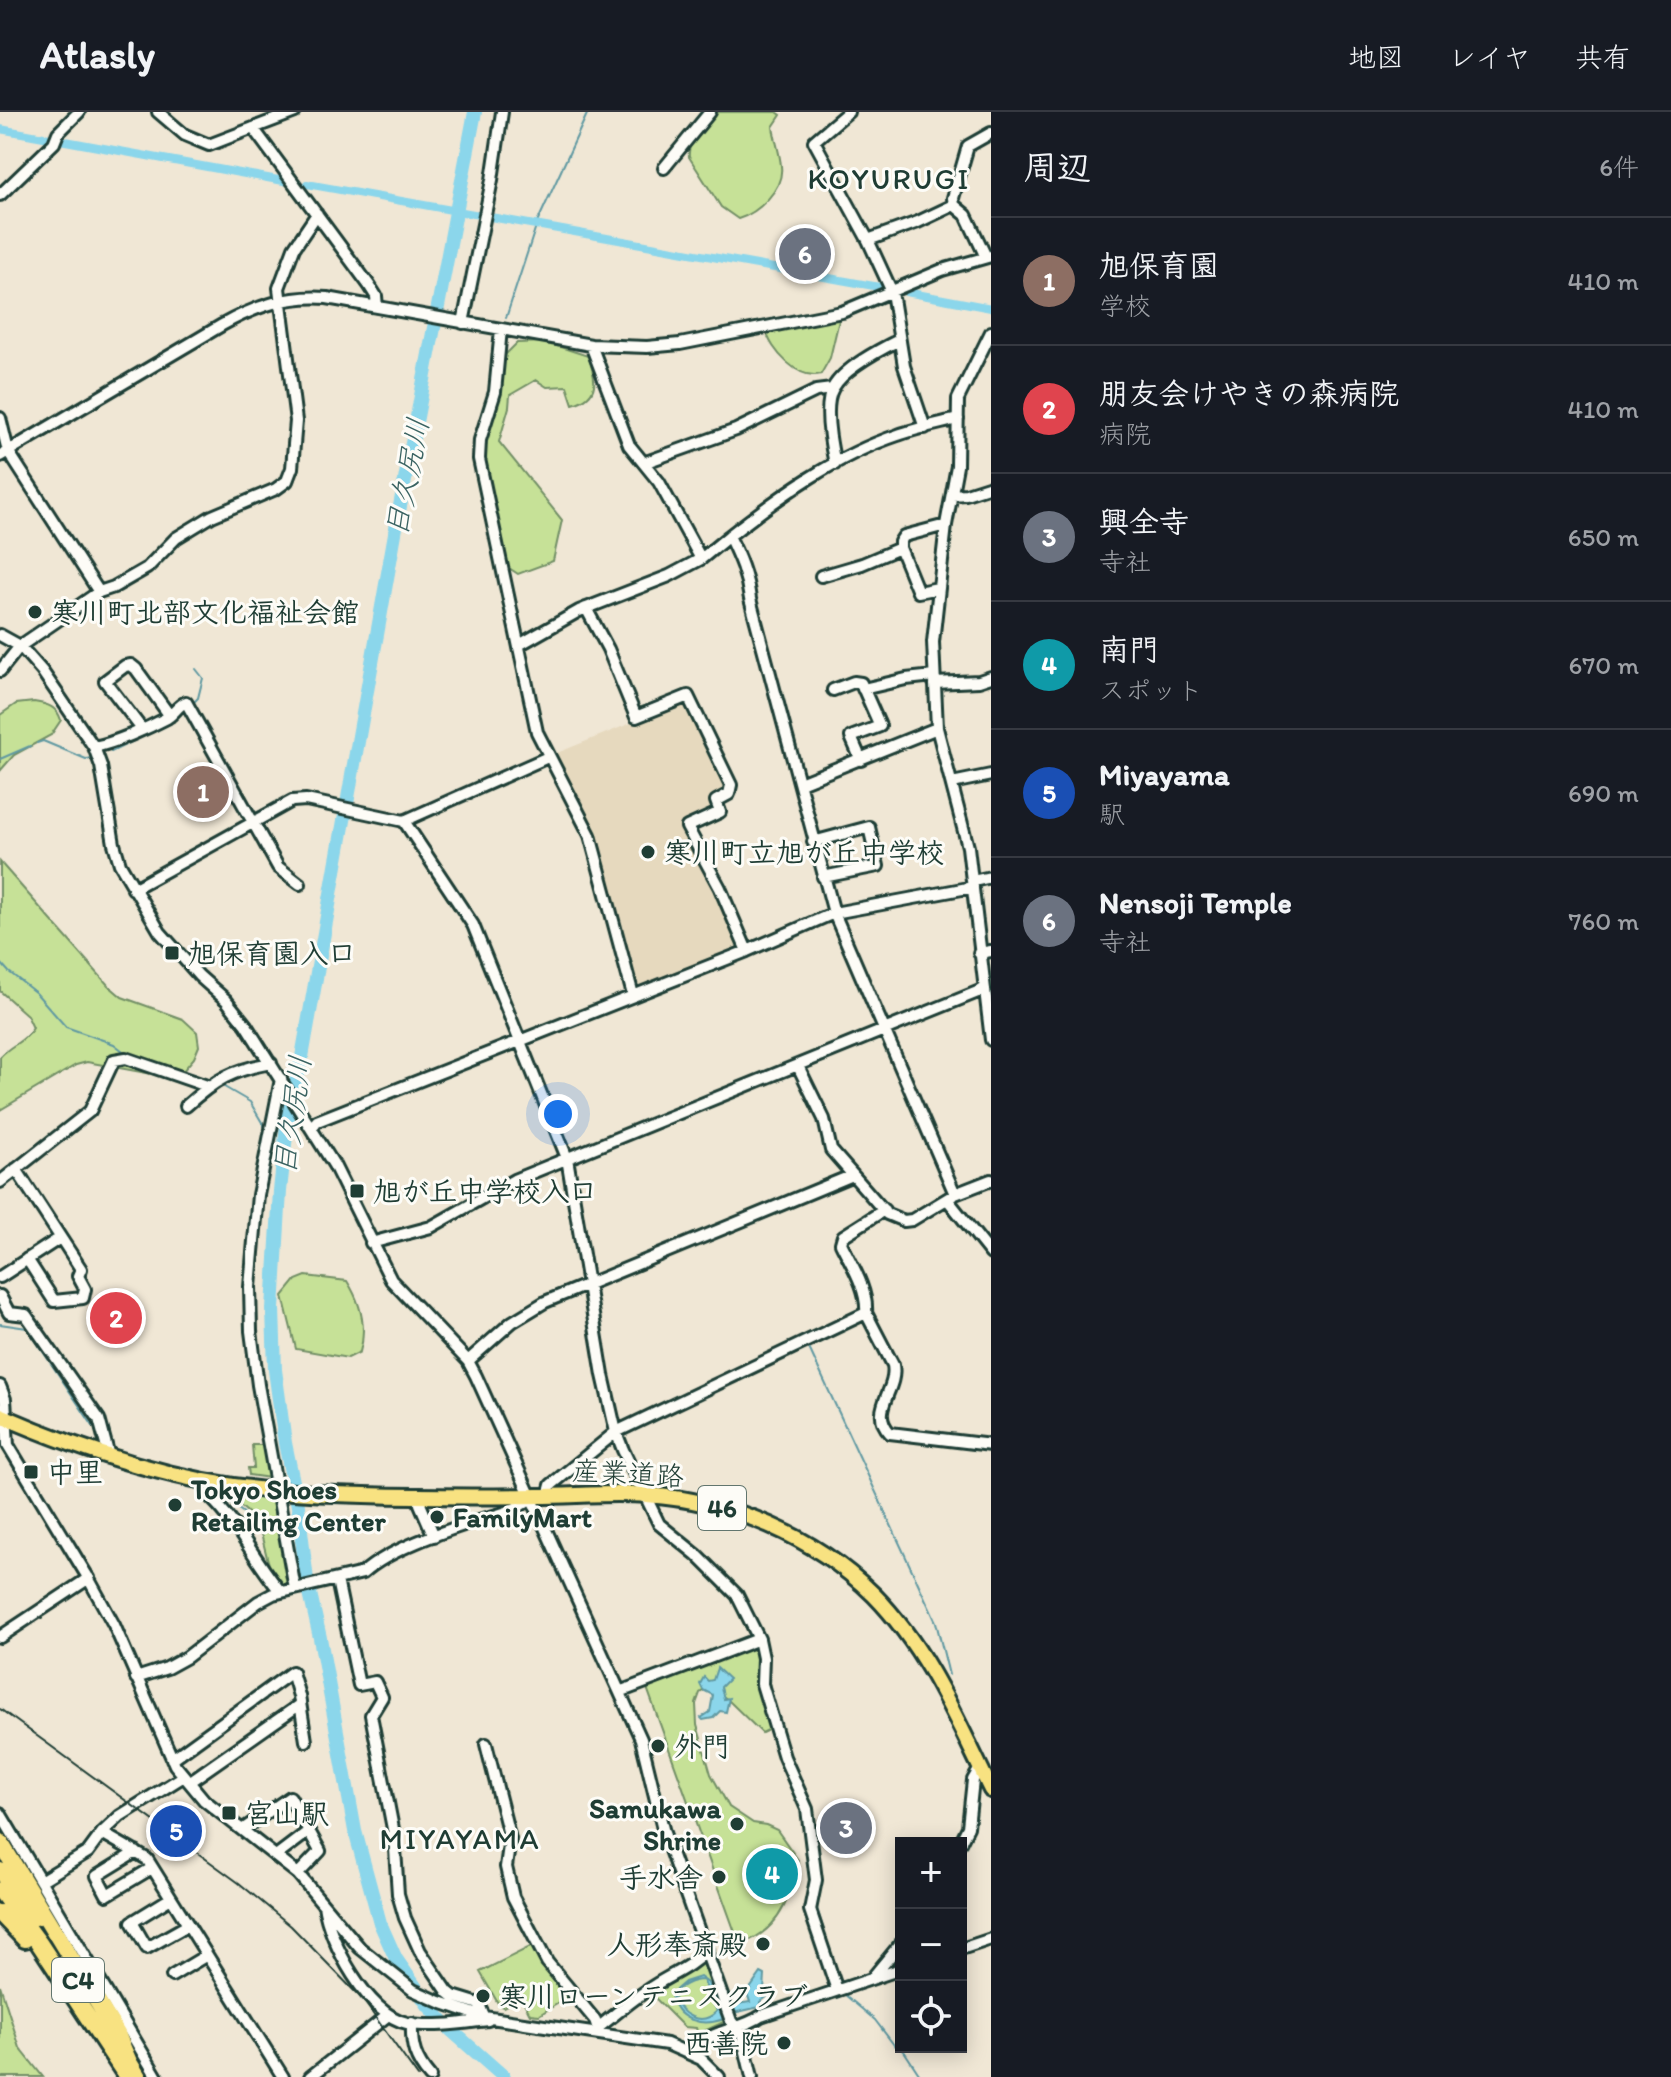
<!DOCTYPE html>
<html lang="ja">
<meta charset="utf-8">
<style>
:root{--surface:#171b24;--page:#242831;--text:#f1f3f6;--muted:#9ea1a6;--line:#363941;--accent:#92a19f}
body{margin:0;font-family:Itim,"Klee One",sans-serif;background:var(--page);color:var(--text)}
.controls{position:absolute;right:24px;bottom:24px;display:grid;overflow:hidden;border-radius:0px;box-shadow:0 4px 20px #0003}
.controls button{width:72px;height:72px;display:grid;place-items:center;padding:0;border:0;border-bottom:2px solid var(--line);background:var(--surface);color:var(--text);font:40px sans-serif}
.you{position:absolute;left:558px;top:1002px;width:28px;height:28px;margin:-20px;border:6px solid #fff;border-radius:50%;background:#1a73e8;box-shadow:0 0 0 12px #1a73e833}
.badge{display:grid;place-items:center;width:52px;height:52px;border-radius:50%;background:var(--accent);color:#fff;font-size:26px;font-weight:700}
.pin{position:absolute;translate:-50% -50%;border:4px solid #fff;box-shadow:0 2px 8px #0006}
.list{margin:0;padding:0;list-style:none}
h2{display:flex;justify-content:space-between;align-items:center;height:104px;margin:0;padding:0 32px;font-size:34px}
h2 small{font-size:26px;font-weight:400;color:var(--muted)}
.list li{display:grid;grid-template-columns:52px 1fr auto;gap:24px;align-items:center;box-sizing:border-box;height:128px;padding:0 32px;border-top:2px solid var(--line)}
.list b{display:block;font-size:30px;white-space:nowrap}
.list p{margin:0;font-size:26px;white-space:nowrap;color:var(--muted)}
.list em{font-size:26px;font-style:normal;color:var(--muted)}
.icon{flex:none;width:44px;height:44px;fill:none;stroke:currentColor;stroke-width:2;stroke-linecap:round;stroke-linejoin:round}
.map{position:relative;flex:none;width:991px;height:1965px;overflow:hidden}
header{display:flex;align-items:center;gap:48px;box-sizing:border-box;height:112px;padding:0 40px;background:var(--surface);border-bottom:2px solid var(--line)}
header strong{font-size:38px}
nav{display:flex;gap:44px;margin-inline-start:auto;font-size:28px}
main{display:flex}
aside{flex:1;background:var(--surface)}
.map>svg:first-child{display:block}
</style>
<header>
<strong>Atlasly</strong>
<nav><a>地図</a><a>レイヤ</a><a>共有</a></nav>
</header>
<main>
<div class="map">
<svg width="991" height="1965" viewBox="0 0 991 1965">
<rect width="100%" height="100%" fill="#f0e7d5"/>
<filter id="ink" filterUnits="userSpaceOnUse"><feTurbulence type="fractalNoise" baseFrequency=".0125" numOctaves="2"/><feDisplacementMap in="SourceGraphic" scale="16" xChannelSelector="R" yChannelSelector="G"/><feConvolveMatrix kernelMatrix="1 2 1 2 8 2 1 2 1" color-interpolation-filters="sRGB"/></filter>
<g filter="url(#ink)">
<path fill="#e6d9be" d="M686 589 727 673 726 680 715 698 683 713 708 759 741 835 635 876 607 769 552 643Z"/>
<path fill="#c6e197" stroke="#728f66" stroke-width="2" d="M719 0H777L781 3 773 15C775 28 780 41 781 54 784 77 758 101 738 107L721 95 689 45C687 28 705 9 719 0Z
M810 200 823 201 839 208 830 246 821 262C799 269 770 238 766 218Z
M545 230 588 244C596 266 601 284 573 292L567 274 547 275 536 268 510 283 509 295 499 330 562 408 553 449 518 462 509 456 486 388 474 339 490 294 502 246 517 231Z
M34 590C48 592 57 595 61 608L51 623 14 643 0 659V603L16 592Z
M0 750 108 873 122 885 183 907 197 920 199 934 194 946 183 959 168 965 87 950 76 953 0 998V945C10 933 26 929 33 916L27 903 0 879Z
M306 1164 347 1169C361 1191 367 1215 360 1240L348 1246 296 1237 283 1184 296 1168Z
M252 1333H263L270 1366 249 1363 248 1356H254Z
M224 1380 275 1387 291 1475 282 1476C268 1460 267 1443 261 1422 259 1416 254 1412 253 1405Z
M757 1531C772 1556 771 1589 770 1617L762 1621 727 1587 709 1575 700 1581 696 1592 697 1613 711 1662 729 1695 753 1711 766 1713 777 1718 798 1748C791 1781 783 1813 750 1828L736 1823 646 1573Z
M532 1834 570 1884 539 1903 530 1902 521 1885 503 1895 499 1893 480 1860Z
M705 1844 713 1868 709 1872 711 1877 715 1876 726 1909 698 1922 696 1916 684 1915 649 1880Z
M0 1873 20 1936 43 1965H0Z"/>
<path fill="#8bd6eb" stroke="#6099a2" stroke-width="2" fill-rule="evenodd" d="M717 1556 729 1567 721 1575 724 1587 729 1586 726 1600 720 1599 713 1606 703 1608 701 1606 710 1600 713 1583 703 1578 700 1572 704 1565 708 1569 713 1568Z
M761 1861 765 1863 764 1879 768 1884 760 1890V1895L733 1901 731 1893 750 1890 747 1881Z
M700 1865 708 1871 724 1907C702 1915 675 1909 671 1882L685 1870ZM703 1868 717 1899C701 1916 680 1903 673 1884 677 1874 693 1868 703 1868Z"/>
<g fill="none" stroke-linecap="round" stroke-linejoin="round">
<path stroke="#6099a2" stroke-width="2" d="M506 206 537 111 588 0
M192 592 198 586 203 566 196 557
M37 631 43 629 86 647 91 646
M111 640 172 610 177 605
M0 647 30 634
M0 850 9 860 36 881 66 915 114 932 123 939 210 968
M219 972 250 990 267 1019
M274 1032 283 1049
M0 1212 27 1216 97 1320
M808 1234 936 1510 949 1563
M217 1381 257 1411 281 1416
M288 1417 301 1420
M767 1571 773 1592
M787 1640 812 1696 822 1770 816 1793 838 1864
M844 1882 875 1908 894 1933 904 1939 921 1965"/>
<path stroke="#8bd6eb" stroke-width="8" d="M0 17 289 70
M307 72 885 176
M906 180 991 196"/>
<path stroke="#8bd6eb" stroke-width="14" d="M475 0 397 410 302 945 288 1004 280 1079 273 1197 275 1258 285 1331 298 1394 307 1468 320 1526 355 1719 380 1811 396 1847 428 1893 451 1918 504 1965"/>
<g stroke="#1f3d34" stroke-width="16">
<path id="minor" d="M158 0 185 23 209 33 295 0
M848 0 814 29 868 128 892 180 904 254 925 316
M253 16 369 173 376 184 377 195
M664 56 710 0
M0 83 54 31 58 21 79 0
M868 128 918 110 954 93
M986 145 966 103 954 93 953 86 968 34 991 21
M463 211 492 68 502 0
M501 217 495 280 480 328 479 347 537 620 590 723 633 883
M991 220 958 287 957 354 946 413 933 530 937 616 968 735 991 928
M591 233 629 333 659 370 701 447
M0 306 8 339 99 480
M0 344 222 213C256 194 288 183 327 186L591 233 647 235 680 232 842 200 942 158 991 144
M646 350 736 318 816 279 832 277
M835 352C831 334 823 293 833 276 844 256 879 238 899 228
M952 383 966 382 991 374
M821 464 862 452 900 436
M938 476 918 480 900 436V430L904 424 946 413
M586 496 608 537 636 605 688 584 731 673 729 682 716 689 720 700 687 715 720 776 747 839
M0 523 20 534 42 559 94 635 101 654 114 732 120 752 160 820 199 864 226 888 246 913 334 1053 391 1168 468 1249 476 1264 641 1627 664 1721 731 1909 742 1923 752 1965
M519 533 579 499 669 464 701 447 729 424
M0 559 20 534 99 480 114 475 147 456 176 426 212 404 276 377 287 369 292 356 296 309 279 176 294 136 317 102
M934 571 979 569 991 565
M863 577 906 567 934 564
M833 578 854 570 861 571 880 614 851 625 861 648
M141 616 105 569 125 554 131 553 136 557 170 604
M94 635C115 631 148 616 167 606 175 601 177 594 186 590L278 755 300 772
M800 671 937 616
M952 671 991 663
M404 709 473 813 567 1046 603 1263 616 1320 623 1338 659 1412 697 1443 737 1483 759 1527 763 1546 762 1572 784 1645 807 1697 816 1768 810 1798 837 1878
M813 730 869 715 878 754 823 765
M973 769 991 765
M133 777 292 689 306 688 404 709 548 645
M979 841 991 839
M798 954 824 1007 831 1038 887 1102 904 1109 912 1108 955 1082 991 1068
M281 967 258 1083 250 1175 251 1219 258 1273 295 1477
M186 994C215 968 232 958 271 951
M312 1015 317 1009 747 839 834 801 973 775
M16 1057 81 1157 78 1164 85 1177 83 1186 54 1189 27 1147
M0 1070 90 999 114 948 126 946 207 974
M955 1082 834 801 750 487C747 463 739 445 729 424 780 384 835 344 898 323 917 316 938 312 958 307
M947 1087 991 1142
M884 1098 843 1124 841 1131C851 1152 868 1177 866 1201L893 1253C898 1279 868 1298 890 1321L991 1333
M371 1131 431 1115 514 1068 985 877
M0 1165 60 1126
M0 1184 9 1201 26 1203 99 1307 109 1344
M468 1249 512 1210 545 1190 853 1063
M0 1274 5 1287 8 1333 86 1462 114 1513 175 1653 204 1688 298 1762 360 1836 413 1878 440 1890 484 1905 667 1932 701 1947 719 1965
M420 1382V1392L434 1424
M548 1384 551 1373 616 1320 866 1201
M211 1386C240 1414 255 1450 281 1480
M337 1468 359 1573 375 1570 382 1585 371 1603 394 1722 398 1782 405 1806 420 1839 448 1880 453 1884 479 1892 484 1905
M0 1525 89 1466
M136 1566 167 1556 187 1545 258 1490 273 1482 363 1461C390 1437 442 1420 476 1409 497 1403 517 1400 532 1384
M622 1579 759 1527
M486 1632 510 1727 506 1755 513 1785 547 1850 595 1908 599 1920
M172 1647 292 1560 299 1584 306 1629
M189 1670 299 1593
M0 1701 157 1965
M242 1718 290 1685 320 1739 298 1762
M102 1721 147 1747 283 1965
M960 1731 968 1715 973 1668 980 1656
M136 1740 97 1764 107 1783 152 1756
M276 1744 309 1719
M42 1768 88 1740 102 1721 120 1704 184 1664
M171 1786 132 1810 147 1836 188 1813
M324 1793C329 1830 368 1903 407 1911 432 1916 463 1911 488 1908
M961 1837 991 1827
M172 1864 207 1843
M873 1865 901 1831
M412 1911C411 1934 415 1948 430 1965
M599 1915C617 1901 634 1886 655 1873 674 1861 691 1855 707 1838
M691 1942C705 1918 740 1919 761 1904L901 1857
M310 1965 387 1904"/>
</g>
<g stroke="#1f3d34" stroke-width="20">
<path id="major" d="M0 1303C87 1341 183 1372 278 1379 363 1385 453 1385 538 1384 574 1384 611 1380 647 1383 731 1389 813 1423 874 1483 929 1539 957 1609 991 1678"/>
</g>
<g stroke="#1f3d34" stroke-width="22">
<path id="highway" d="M0 1730 117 1922 129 1950
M0 1759 36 1805
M0 1778 39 1831 124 1960
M0 1801 25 1827
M124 1942 138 1965"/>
</g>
<use href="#minor" stroke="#fdfcf7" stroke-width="10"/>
<use href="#major" stroke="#f8e281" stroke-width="14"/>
<use href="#highway" stroke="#f8e281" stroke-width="16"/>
<path stroke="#1f3d34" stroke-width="2" d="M0 1597 239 1771 291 1814 363 1888 418 1965"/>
</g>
</g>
<g fill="#1f3d34" stroke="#fdfcf7" stroke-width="3">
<circle cx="35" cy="500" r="8"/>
<circle cx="648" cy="740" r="8"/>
<rect x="164" y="833" width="16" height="16" rx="4"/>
<rect x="349" y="1071" width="16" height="16" rx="4"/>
<rect x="23" y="1352" width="16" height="16" rx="4"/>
<circle cx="175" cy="1393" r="8"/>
<circle cx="437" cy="1405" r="8"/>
<circle cx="658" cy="1634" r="8"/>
<rect x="221" y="1693" width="16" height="16" rx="4"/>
<circle cx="737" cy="1712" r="8"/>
<circle cx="719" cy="1765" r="8"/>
<circle cx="763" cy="1832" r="8"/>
<circle cx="483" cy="1884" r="8"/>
<circle cx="784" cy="1931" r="8"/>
</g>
<g text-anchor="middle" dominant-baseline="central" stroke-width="6" stroke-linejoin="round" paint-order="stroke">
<g fill="#fdfcf7" stroke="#62766e" stroke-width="2">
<rect x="698" y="1374" width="48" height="44" rx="6"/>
<rect x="52" y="1846" width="52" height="44" rx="6"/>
</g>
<g font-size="26" font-weight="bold" fill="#1f3d34">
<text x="722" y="1396">46</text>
<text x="78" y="1868">C4</text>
</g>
<g font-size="28" font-weight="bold" fill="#1f3d34" stroke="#fdfcf7" text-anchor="start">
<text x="51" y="500">寒川町北部文化福祉会館</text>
<text x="664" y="740">寒川町立旭が丘中学校</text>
<text x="188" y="841">旭保育園入口</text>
<text x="373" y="1079">旭が丘中学校入口</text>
<text x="47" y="1360">中里</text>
<text x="191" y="1377">Tokyo Shoes<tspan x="191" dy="32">Retailing Center</tspan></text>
<text x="453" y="1405">FamilyMart</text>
<text x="674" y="1634">外門</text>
<text x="721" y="1696" text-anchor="end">Samukawa<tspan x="721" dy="32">Shrine</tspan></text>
<text x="245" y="1701">宮山駅</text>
<text x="703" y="1765" text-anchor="end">手水舎</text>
<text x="747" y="1832" text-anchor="end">人形奉斎殿</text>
<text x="499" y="1884">寒川ローンテニスクラブ</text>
<text x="768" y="1931" text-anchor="end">西善院</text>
</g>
<g font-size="28" fill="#1f3d34" stroke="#fdfcf7">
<text transform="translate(628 1361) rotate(3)">産業道路</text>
</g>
<g font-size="30" letter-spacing="2" fill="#1f3d34" stroke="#fdfcf7">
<text x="889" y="66">KOYURUGI</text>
<text x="460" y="1726">MIYAYAMA</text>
</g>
<g font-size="30" font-style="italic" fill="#3a6362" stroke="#fdfcf7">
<text transform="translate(407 365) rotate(-79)">目久尻川</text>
<text transform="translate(292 1003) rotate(-82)">目久尻川</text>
</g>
</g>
</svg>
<div class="controls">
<button>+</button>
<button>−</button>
<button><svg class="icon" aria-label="locate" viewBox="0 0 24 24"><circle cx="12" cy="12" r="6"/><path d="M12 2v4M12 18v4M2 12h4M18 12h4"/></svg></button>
</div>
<div class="you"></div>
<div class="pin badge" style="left:203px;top:680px;background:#8d6e63">1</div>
<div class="pin badge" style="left:116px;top:1206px;background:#e0444e">2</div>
<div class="pin badge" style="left:846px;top:1716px;background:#6b7280">3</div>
<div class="pin badge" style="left:772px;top:1762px;background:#0f9aa8">4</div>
<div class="pin badge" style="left:176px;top:1719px;background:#1a4fb4">5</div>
<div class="pin badge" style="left:805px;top:142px;background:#6b7280">6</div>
</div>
<aside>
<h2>周辺<small>6件</small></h2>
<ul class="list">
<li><span class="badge" style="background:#8d6e63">1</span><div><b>旭保育園</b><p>学校</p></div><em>410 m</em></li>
<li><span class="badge" style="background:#e0444e">2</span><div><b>朋友会けやきの森病院</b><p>病院</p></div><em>410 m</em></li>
<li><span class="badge" style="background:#6b7280">3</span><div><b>興全寺</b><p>寺社</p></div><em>650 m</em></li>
<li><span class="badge" style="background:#0f9aa8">4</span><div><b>南門</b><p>スポット</p></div><em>670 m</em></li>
<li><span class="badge" style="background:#1a4fb4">5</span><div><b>Miyayama</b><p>駅</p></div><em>690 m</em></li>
<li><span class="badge" style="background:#6b7280">6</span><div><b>Nensoji Temple</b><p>寺社</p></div><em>760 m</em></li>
</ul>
</aside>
</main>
